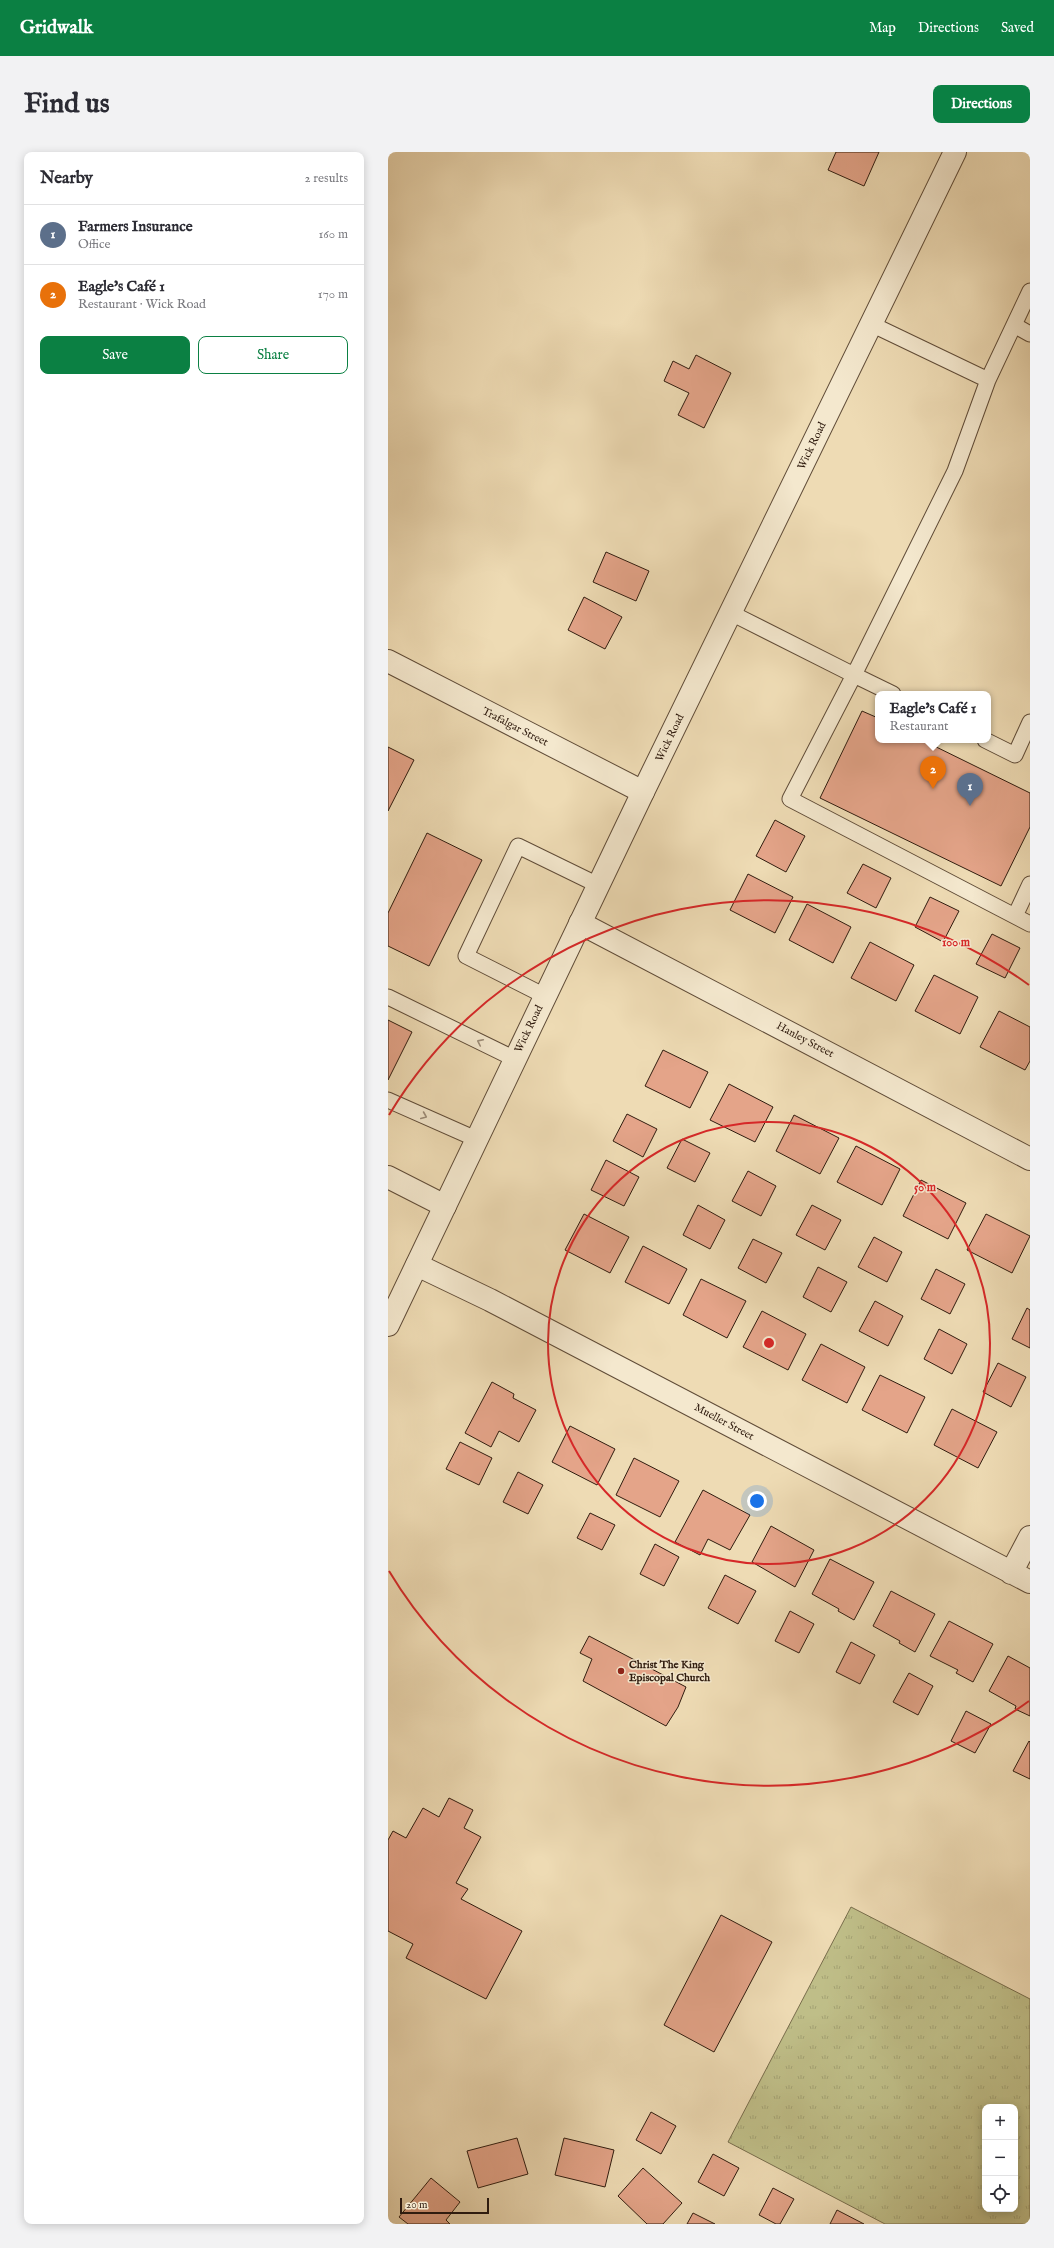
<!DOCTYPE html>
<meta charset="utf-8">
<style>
:root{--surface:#fff;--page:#f2f2f3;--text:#2b2b33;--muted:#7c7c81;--line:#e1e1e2;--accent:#0b8043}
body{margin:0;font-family:"IM FELL English",serif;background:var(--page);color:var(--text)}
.controls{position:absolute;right:12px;bottom:12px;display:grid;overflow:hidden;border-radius:8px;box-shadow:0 2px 10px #0003}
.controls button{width:36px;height:36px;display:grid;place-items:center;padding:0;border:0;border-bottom:1px solid var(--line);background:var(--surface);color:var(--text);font:20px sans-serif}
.scale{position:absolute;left:12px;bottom:10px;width:89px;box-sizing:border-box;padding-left:4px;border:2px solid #301c0f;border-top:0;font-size:11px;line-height:14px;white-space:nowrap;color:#301c0f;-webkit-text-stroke:3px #f4e8ce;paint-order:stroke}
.you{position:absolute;left:369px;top:1349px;width:14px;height:14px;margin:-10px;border:3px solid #fff;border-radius:50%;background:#1a73e8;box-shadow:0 0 0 6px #1a73e833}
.badge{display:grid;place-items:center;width:26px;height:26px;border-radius:50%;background:var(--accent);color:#fff;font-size:13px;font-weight:700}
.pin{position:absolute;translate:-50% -33px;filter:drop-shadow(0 1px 2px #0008)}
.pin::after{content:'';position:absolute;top:21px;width:14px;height:12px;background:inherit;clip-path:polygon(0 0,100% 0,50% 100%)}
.popup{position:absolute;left:487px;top:539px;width:116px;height:52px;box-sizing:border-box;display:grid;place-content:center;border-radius:8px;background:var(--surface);filter:drop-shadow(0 1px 3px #0005);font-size:13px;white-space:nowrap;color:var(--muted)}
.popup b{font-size:15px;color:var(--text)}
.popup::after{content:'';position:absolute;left:50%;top:100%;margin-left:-8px;border:8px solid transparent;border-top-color:var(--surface)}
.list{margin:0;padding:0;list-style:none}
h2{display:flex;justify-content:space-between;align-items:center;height:52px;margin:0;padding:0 16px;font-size:17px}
h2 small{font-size:13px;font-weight:400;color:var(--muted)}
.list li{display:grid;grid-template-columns:26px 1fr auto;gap:12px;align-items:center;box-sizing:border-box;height:60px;padding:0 16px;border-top:1px solid var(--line)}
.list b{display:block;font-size:15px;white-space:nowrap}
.list p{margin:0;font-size:13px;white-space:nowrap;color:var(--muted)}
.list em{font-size:13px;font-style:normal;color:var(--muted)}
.actions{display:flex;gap:8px;padding:12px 16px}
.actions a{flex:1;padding:9px 0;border:1px solid var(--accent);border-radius:8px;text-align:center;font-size:14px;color:var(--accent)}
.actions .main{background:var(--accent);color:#fff}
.icon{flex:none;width:22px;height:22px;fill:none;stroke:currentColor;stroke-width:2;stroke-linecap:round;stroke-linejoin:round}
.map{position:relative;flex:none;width:642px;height:2072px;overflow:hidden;border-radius:8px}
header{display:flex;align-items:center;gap:24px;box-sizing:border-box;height:56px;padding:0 20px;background:var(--accent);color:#fff}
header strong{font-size:19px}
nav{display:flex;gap:22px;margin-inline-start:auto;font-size:14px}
.intro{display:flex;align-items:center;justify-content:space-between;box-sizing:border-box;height:96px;padding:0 24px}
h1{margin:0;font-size:28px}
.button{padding:10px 18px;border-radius:8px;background:var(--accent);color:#fff;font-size:14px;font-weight:700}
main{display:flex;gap:24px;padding:0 24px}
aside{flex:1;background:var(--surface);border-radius:8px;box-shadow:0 2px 10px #0003}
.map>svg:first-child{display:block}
</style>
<header>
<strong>Gridwalk</strong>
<nav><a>Map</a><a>Directions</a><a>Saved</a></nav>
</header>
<div class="intro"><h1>Find us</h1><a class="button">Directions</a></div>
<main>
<aside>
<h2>Nearby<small>2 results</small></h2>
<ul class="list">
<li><span class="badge" style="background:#5c6f8a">1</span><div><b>Farmers Insurance</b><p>Office</p></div><em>160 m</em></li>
<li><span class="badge" style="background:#e8710a">2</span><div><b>Eagle's Café 1</b><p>Restaurant · Wick Road</p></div><em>170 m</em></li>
</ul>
<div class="actions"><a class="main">Save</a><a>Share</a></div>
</aside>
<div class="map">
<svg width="642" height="2072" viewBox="0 0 642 2072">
<defs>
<pattern id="grass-tufts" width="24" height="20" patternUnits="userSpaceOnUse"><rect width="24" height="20" fill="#bfbe88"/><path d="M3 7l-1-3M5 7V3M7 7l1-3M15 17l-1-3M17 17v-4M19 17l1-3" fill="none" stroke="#a4a374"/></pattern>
</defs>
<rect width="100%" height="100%" fill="#eedbb4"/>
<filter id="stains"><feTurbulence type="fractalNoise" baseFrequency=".005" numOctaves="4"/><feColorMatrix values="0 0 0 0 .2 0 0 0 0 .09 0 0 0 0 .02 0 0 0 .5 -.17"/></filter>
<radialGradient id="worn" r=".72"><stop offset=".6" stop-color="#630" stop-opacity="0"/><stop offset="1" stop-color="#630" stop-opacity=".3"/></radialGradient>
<path fill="url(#grass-tufts)" stroke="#786d4c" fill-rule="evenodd" d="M463 1755 642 1847V2072H497L340 1990ZM597 1955H627V2057H597Z"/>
<path fill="#e4a489" stroke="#301c0f" d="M448 0H491L476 34 440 18Z
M308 203 343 221 316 276 290 263 301 241 276 229 285 209 301 217Z
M218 400 261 419 248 449 205 430Z
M196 445 234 465 217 497 180 478Z
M474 559 490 566V588H534L642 641V675L613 734 432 646Z
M0 595 26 608 0 659Z
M387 668 417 684 398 720 368 704Z
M39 681 94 708 41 814 0 794V761Z
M475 712 503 726 488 756 459 741Z
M360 722 405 745 387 781 342 758Z
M542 745 571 759 555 790 527 775Z
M419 752 463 775 445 811 401 788Z
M604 782 632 796 617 826 588 812Z
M482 790 526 813 508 849 463 826Z
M546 823 590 845 572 882 527 859Z
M611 859 642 875V909L637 918 592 895Z
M0 868 24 880 0 928Z
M275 898 320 920 302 956 257 934Z
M341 932 385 955 367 990 322 968Z
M239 962 269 977 255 1005 225 989Z
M406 963 451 986 432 1022 388 999Z
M294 987 322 1001 307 1030 279 1016Z
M468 994 512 1017 494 1053 449 1030Z
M218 1008 251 1025 236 1054 203 1038Z
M360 1019 388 1034 373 1064 344 1049Z
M533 1028 578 1051 560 1087 515 1064Z
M310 1053 337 1068 322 1097 295 1083Z
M424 1053 453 1068 437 1098 408 1083Z
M196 1062 241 1085 222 1121 177 1098Z
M598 1062 642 1084 624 1121 579 1098Z
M486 1085 514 1100 499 1130 470 1115Z
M365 1087 394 1101 378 1131 350 1116Z
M255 1094 299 1117 281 1152 237 1130Z
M430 1115 459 1130 443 1160 415 1145Z
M548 1117 577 1132 562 1162 533 1147Z
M313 1127 358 1149 339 1186 295 1163Z
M487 1149 515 1164 500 1194 471 1179Z
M639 1156 642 1158V1196L624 1187Z
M374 1159 418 1182 400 1218 355 1195Z
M551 1177 579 1192 564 1222 536 1207Z
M433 1192 477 1215 459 1251 414 1228Z
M610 1211 638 1225 623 1255 595 1240Z
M492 1223 537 1245 519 1281 474 1258Z
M104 1230 126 1242 125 1246 148 1258 131 1290 111 1279 103 1295 77 1281Z
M564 1257 609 1280 590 1316 546 1293Z
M182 1274 227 1297 209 1333 164 1310Z
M72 1290 104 1306 91 1333 58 1317Z
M246 1306 291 1329 272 1365 228 1343Z
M130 1320 155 1333 140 1362 115 1350Z
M315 1338 362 1363 342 1398 320 1387 312 1403 287 1390Z
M202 1361 227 1373 214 1398 189 1386Z
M383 1374 426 1398 407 1435 364 1410Z
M267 1392 291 1405 276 1434 252 1422Z
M442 1407 486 1430 466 1468 450 1459 451 1457 424 1442Z
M337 1423 368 1439 350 1472 320 1456Z
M503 1439 547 1462 527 1500 511 1491 512 1489 485 1474Z
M402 1459 426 1472 411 1501 387 1489Z
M561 1469 605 1492 585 1530 568 1521 570 1518 542 1504Z
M201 1484 298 1535 290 1555 278 1574 195 1529 204 1507 192 1501Z
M463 1490 487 1503 472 1532 448 1520Z
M620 1504 642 1516V1564L627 1557 628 1554 601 1539Z
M521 1521 545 1534 530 1563 505 1550Z
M578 1559 603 1572 587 1601 563 1589Z
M641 1589 642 1590V1627L625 1619Z
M61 1646 85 1658 76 1676 93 1685 68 1731 80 1737 73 1747 134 1779 98 1847 18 1806 25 1792 0 1779V1688L5 1679 18 1686 35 1656 51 1665Z
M333 1763 384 1790 326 1900 276 1873Z
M263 1960 288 1974 273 2002 248 1988Z
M129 1986 140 2022 90 2036 79 1999Z
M176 1986 226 1998 217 2035 167 2023Z
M325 2002 351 2016 336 2044 310 2030Z
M255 2016 294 2051 275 2072H259L230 2044Z
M43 2026 72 2050 58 2068 62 2072H20L11 2065Z
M385 2036 406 2047 392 2072H388L371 2063Z
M449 2058 476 2072H442Z
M305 2061 327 2072H299Z"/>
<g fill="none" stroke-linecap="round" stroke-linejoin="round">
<g stroke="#604c38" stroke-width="17">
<path id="service" d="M483 172 600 228 642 139
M626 173 642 182
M343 461 466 523 402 647 642 772
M505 542 466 523 567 319 600 228
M597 588 627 603 642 570
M627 764 642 732
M157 844 78 804 130 694 210 733
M0 845 127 907
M0 948 88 987"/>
</g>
<g stroke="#604c38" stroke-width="24">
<path id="minor" d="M0 509 255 640
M192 771 642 1007
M0 1025 57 1054
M29 1113 102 1148 642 1430
M623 1421 642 1385"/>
</g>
<g stroke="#604c38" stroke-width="24">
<path id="tertiary" d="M0 1173 255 640 567 0"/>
</g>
<use href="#service" stroke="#f4e8ce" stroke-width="15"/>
<use href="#minor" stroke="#f4e8ce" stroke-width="22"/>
<use href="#tertiary" stroke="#f4e8ce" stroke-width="22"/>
</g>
<defs><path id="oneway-chevron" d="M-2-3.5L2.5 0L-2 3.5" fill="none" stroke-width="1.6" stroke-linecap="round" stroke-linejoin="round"/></defs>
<g stroke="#9c8c78">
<use href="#oneway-chevron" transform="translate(92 890) rotate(-154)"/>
<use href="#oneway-chevron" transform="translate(36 964) rotate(23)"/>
</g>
<g fill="none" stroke="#d62828" stroke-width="2">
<circle cx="381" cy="1191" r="221"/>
<path d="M641 1549A443 443 0 0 1 1 1419M1 963A443 443 0 0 1 641 833"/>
</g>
<circle fill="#8f2418" stroke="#f4e8ce" stroke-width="1.5" cx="233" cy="1519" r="4"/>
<g text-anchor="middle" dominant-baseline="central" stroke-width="3" stroke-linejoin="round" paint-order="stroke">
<g font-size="11" fill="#301c0f" stroke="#f4e8ce">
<text transform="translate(424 294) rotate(-64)">Wick Road</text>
<text transform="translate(127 575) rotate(27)">Trafalgar Street</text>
<text transform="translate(282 586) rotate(-64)">Wick Road</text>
<text transform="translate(141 877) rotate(-64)">Wick Road</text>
<text transform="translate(417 888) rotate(28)">Hanley Street</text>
<text transform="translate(336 1270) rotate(28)">Mueller Street</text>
</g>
<g font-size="11" font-weight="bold" fill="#301c0f" stroke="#f4e8ce" text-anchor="start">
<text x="241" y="1513">Christ The King<tspan x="241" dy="13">Episcopal Church</tspan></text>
</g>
</g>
<circle cx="381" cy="1191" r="6" fill="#d62828" stroke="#f4e8ce" stroke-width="2"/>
<g font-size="12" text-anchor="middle" font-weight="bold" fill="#d62828" stroke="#f4e8ce" stroke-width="3" stroke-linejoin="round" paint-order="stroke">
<text x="568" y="794">100 m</text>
<text x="537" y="1039">50 m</text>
</g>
<rect width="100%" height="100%" filter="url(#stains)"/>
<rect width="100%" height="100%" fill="url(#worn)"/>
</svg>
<div class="controls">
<button>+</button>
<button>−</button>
<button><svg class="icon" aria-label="locate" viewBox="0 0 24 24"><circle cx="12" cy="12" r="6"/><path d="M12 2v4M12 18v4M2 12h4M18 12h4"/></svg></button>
</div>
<div class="scale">20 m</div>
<div class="you"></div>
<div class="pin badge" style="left:582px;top:654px;background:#5c6f8a">1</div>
<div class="pin badge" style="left:545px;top:637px;background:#e8710a">2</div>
<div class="popup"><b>Eagle's Café 1</b>Restaurant</div>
</div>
</main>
